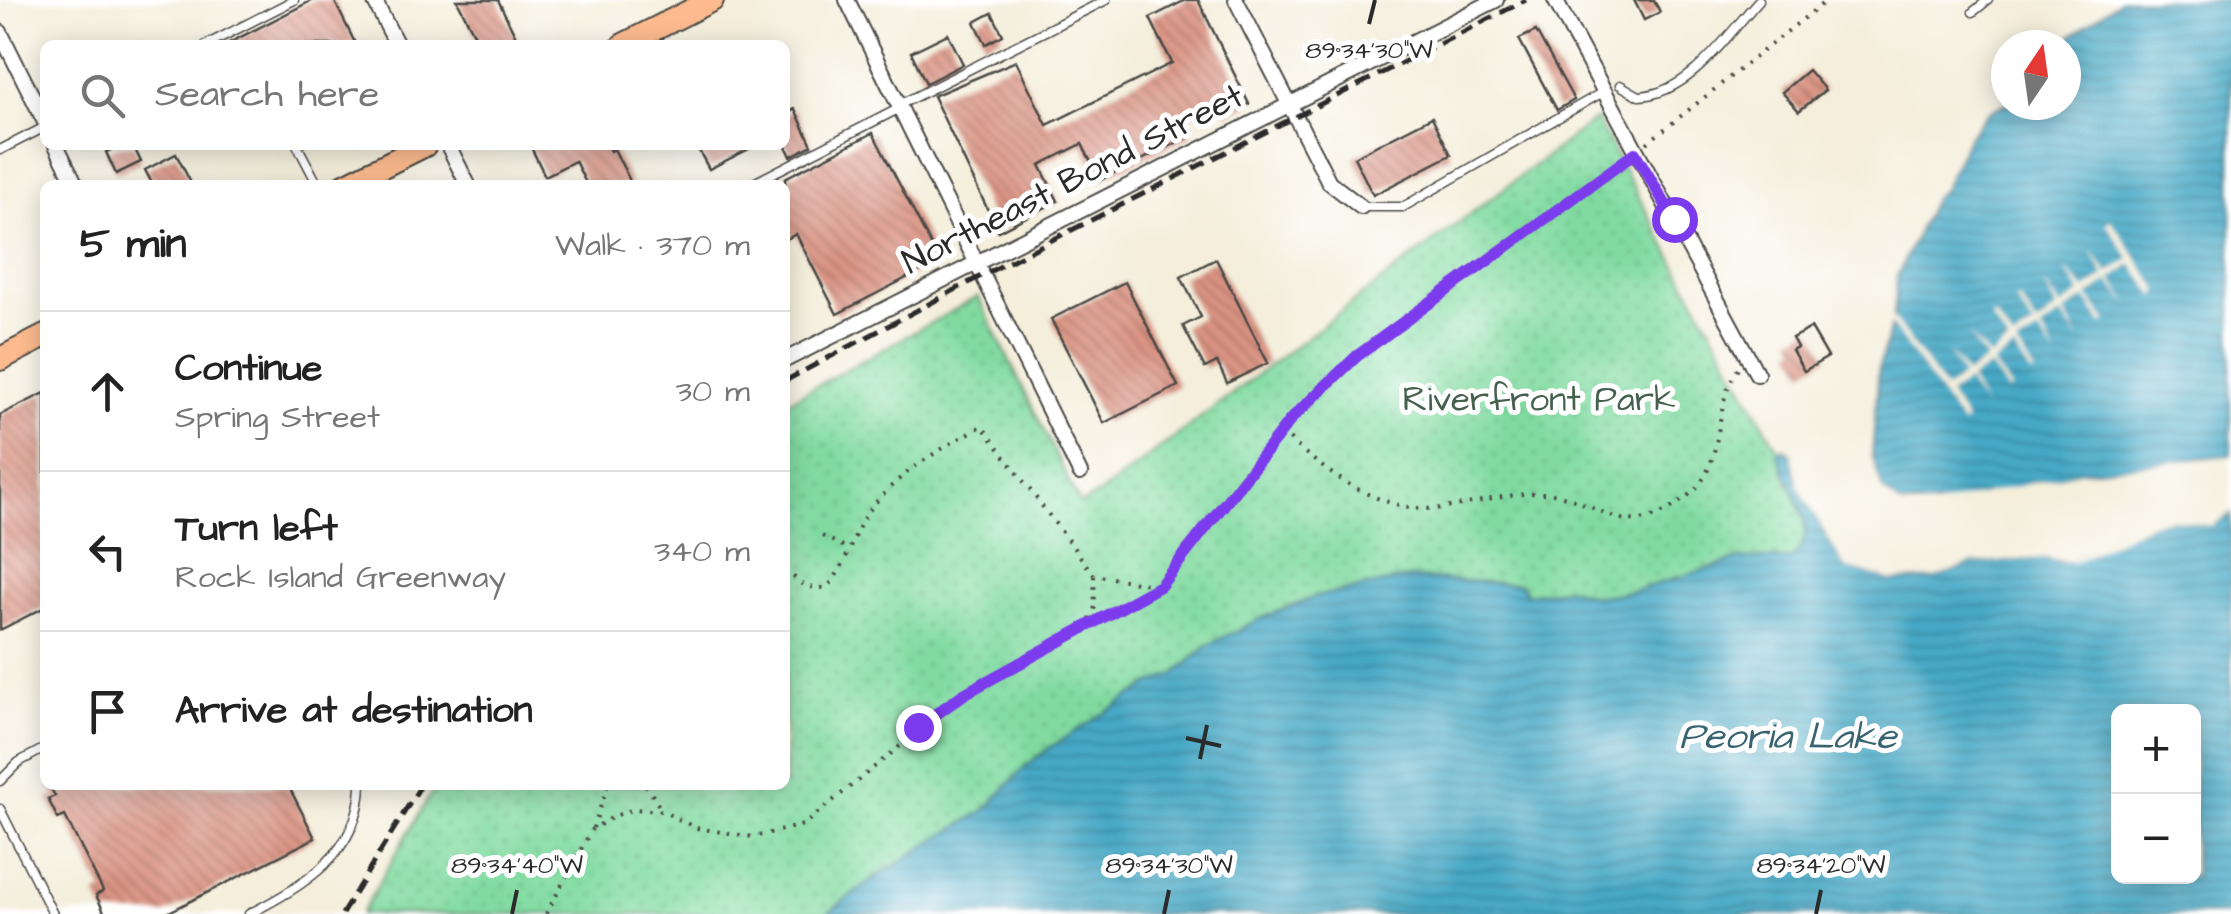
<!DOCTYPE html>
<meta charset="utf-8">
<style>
:root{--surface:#fff;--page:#f2f2f2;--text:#222;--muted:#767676;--line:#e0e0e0}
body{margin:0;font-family:"Architects Daughter",sans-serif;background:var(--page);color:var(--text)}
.controls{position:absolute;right:30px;bottom:30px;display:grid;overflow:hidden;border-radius:15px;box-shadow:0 5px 25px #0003}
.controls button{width:90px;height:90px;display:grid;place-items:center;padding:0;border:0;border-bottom:2px solid var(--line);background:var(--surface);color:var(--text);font:50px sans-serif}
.compass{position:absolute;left:1991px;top:30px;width:90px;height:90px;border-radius:50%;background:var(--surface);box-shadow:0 5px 25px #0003;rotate:13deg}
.stop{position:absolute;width:30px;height:30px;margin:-22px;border:8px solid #7c3aed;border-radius:50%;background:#fff}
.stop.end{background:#7c3aed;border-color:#fff;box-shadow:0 2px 10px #0008}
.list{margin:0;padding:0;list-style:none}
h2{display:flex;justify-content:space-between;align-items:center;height:130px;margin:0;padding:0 40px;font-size:42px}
h2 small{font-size:32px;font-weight:400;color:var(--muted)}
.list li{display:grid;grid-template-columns:65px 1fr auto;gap:30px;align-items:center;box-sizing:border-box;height:160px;padding:0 40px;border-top:2px solid var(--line)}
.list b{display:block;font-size:38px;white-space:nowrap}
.list p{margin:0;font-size:32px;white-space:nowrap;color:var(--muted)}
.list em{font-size:32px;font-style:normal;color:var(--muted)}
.icon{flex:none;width:55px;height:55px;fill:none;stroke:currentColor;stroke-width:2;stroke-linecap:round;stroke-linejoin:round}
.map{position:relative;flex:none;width:2231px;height:914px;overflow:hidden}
.search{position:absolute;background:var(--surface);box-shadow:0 5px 25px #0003;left:40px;top:40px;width:750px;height:110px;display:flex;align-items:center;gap:25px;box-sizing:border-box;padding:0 35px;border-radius:15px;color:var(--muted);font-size:38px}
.panel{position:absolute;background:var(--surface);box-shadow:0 5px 25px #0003;left:40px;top:180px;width:750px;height:610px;border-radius:15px}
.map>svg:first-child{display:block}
</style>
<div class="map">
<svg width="2231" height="914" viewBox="0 0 2231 914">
<defs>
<pattern id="grass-dots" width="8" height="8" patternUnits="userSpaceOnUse" patternTransform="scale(2.5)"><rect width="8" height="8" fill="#81dba1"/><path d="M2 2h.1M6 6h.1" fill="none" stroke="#70bc8b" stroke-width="1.8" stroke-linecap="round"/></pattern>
<pattern id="water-rules" width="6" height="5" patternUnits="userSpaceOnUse" patternTransform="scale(2.5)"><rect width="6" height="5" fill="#47a9c6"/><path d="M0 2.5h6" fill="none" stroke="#3b8aa1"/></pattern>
<pattern id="building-back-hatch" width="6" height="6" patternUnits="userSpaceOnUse" patternTransform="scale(2.5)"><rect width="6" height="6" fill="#da9382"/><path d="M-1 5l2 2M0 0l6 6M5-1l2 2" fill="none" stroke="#b1786b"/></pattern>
</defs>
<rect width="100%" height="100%" fill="#fff"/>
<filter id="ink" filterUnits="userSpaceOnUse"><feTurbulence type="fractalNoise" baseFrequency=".01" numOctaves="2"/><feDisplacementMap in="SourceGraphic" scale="20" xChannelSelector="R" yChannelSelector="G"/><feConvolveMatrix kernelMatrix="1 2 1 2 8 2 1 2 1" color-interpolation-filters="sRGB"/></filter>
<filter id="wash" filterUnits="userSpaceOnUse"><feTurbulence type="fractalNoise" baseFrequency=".0048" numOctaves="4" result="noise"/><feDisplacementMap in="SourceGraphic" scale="40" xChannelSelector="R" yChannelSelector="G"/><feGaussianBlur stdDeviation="2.25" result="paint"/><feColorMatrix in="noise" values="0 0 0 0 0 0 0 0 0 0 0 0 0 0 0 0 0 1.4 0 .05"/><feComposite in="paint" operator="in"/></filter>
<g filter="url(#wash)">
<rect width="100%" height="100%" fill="#f4eedb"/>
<path fill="url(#grass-dots)" stroke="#568366" stroke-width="2.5" d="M1596 119 1778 450 1808 531 1805 547 1791 559H1740L1634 591 1595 597 1570 588 1527 594 1520 584 1409 578 1315 597 1260 619 1210 644 1175 674 1149 685 1049 748 1025 767 987 809 871 880 827 914H361L436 785H785V403L978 297 1080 504 1102 492Z"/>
<path fill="url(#water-rules)" stroke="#396a78" stroke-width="2.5" fill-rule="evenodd" d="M2120 0H2231V456L2078 472 1957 504 1902 506 1882 491 1872 458 1879 367 1894 316 1897 276 1934 197 1943 190 1968 137 1988 113 2006 103 2066 105V45H2060Z
M1784 448 1792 454 1798 486 1845 567 1892 580 1935 578 1972 563 2046 558 2064 562 2151 523 2172 519 2211 526 2231 513V914H827L871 880 986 809 1025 767 1049 748 1149 685 1175 674 1210 644 1260 619 1315 597 1409 578 1520 584 1527 594 1570 588 1595 597 1634 591 1740 559H1791C1827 528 1783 488 1778 450ZM2118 712H2194V876H2118Z"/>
<path fill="#f4eedb" d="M2111 220 2160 292 2155 296 2132 264 2112 279 2130 305 2109 281 2088 296 2107 321 2104 324 2085 298 2065 312 2080 341 2062 315 2041 329 2057 358 2038 332 2017 346 2035 372 2032 375 2014 349 1993 364 2011 389 2008 392 1990 366 1970 380 1985 408 1967 382 1949 395 1966 421 1962 425 1887 318 1889 312 1945 390 1962 377 1947 350 1966 375 1986 360 1968 334 1990 358 2009 343 1991 318 1995 316 2013 341 2034 326 2016 301 2019 299 2037 325 2057 309 2043 282 2061 307 2081 293 2063 267 2085 290 2105 276 2090 248 2108 273 2130 259 2106 223Z
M1792 454H1797L1802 484 1849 563 1892 575 1934 573 1971 558 2045 553 2074 557 2150 518 2173 514 2200 522 2231 508V513L2211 526 2172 519 2151 523 2075 562 2046 558 1972 563 1935 578 1892 580 1845 567 1798 486Z
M2231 456V461L2079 477 1925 513 1900 511 1878 494 1867 458H1872L1882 491 1902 506 1925 508 2078 472Z"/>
<g id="blocks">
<path fill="url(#building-back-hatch)" d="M313 0H334L356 45H225Z
M457 0H498L520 45H480Z
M1186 0H1198L1249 104 1227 115 1220 100 1182 119 1191 136 1100 180 1082 144 1040 165 1058 201 998 231 933 96 1016 61 1047 125 1172 63 1150 18Z
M1634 0H1654L1660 12 1644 20Z
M992 13 1003 35 986 44 975 22Z
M1536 31 1574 100 1557 110 1519 39Z
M948 34 963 64 926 83 911 52Z
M1808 70 1825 90 1799 111 1782 92Z
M795 109 812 145 791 156 785 144V114Z
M1432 117 1451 155 1373 195 1354 157Z
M873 133 939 261 837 314 796 234 785 240V178Z
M121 145H133L141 162 116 174 106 152Z
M530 145H607L610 151 614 149 632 185H587L575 161 545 176Z
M696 145H757L709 169Z
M176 154 192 185H153L145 170Z
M1216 259 1268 363 1227 383 1217 362 1205 368 1183 326 1201 317 1181 277Z
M1125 282 1178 386 1104 423 1051 319Z
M1811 328 1828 357 1804 371 1792 350 1797 347 1792 338Z
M45 393V607L0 630V415Z
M49 785H288L315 838 165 914H105L96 895 103 891 65 816 58 819 48 799 55 796Z"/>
</g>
</g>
<g filter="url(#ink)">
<use href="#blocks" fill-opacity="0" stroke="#494845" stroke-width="2.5"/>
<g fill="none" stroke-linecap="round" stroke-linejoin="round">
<g stroke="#494845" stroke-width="11">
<path id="lane" d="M1973 12 1988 0
M206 45 294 0
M1620 85 1639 96C1690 94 1728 34 1759 0
M899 105 1106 0
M297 145 318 185
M0 150 45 127
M750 185 900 108
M1361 207H1403L1603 92
M0 781 19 762 45 748
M0 809 53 914
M249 914C304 885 359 854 361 785"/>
</g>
<g stroke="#494845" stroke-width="18">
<path id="street" d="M374 0 397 45
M847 0 1080 473
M1236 0 1329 182 1361 207
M1555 0 1757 374
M0 32 45 122
M56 145 76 185
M448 145 468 185
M785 360 1496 0"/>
</g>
<g stroke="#494845" stroke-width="26">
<path id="primary" d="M623 45 712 0
M345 185 425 145
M0 359 45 336"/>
</g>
<path stroke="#494845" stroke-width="4" stroke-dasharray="2.5 8" stroke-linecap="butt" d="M1647 143 1827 0
M1282 432C1323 472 1382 515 1443 508 1474 504 1509 493 1541 493 1599 494 1621 553 1690 494 1727 463 1711 406 1738 369
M822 536 849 549
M785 561 789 551
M785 570 806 587 826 588C846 569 850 541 864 518 894 474 937 451 982 426L1094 575 1160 586
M1086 629 1095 607 1094 575
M646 785 662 811
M593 828 608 785
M546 914 592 829 617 815 634 809 662 811 696 828 753 837 803 825 964 694 1160 586 1292 418 1357 356 1624 162"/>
<use href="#lane" stroke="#fff" stroke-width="8"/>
<use href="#street" stroke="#fff" stroke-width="14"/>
<use href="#primary" stroke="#fcba8e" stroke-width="22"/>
<path stroke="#2b2b2b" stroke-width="5" stroke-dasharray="15 8" stroke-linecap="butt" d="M785 381 983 275 1526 0
M342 914 421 785"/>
</g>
</g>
<g fill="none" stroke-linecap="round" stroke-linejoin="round" filter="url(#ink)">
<path stroke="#7c3aed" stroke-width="12" d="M918 727 964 694 1160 586 1292 418 1357 356 1635 153 1674 219"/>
</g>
<path fill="none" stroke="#2b2b2b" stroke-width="4" d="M1369 24 1375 0M1186 738 1221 746M1200 759 1207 725M512 914 517 890M1164 914 1169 890M1816 914 1821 890"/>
<g text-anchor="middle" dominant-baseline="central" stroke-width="10" stroke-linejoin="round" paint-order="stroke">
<g font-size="35" fill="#2b2b2b" stroke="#fff">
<text transform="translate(1073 179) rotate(-27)">Northeast Bond Street</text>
</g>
<g font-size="35" fill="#45604e" stroke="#fff">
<text x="1539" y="399">Riverfront Park</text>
</g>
<g font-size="38" font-style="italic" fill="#386471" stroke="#fff">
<text x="1788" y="737">Peoria Lake</text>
</g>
</g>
<g font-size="25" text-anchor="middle" fill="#2b2b2b" stroke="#fff" stroke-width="10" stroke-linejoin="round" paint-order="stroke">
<text x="1369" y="58">89°34'30"W</text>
<text x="517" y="873">89°34'40"W</text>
<text x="1169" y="873">89°34'30"W</text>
<text x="1821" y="873">89°34'20"W</text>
</g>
</svg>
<div class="controls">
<button>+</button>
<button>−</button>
</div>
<svg class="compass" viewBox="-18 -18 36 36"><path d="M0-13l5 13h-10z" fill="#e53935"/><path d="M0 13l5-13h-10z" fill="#767676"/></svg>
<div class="stop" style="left:1674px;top:219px"></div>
<div class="stop end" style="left:918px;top:727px"></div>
<div class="search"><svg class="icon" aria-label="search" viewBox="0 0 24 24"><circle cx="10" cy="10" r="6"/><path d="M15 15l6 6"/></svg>Search here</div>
<section class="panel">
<h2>5 min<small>Walk · 370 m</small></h2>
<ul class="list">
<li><svg class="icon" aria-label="ahead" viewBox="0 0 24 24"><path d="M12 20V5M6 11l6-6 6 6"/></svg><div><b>Continue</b><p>Spring Street</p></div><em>30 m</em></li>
<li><svg class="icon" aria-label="left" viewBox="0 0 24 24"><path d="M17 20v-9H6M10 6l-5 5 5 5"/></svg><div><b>Turn left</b><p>Rock Island Greenway</p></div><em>340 m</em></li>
<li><svg class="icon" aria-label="arrive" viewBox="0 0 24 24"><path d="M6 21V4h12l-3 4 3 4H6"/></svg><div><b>Arrive at destination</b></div></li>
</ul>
</section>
</div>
